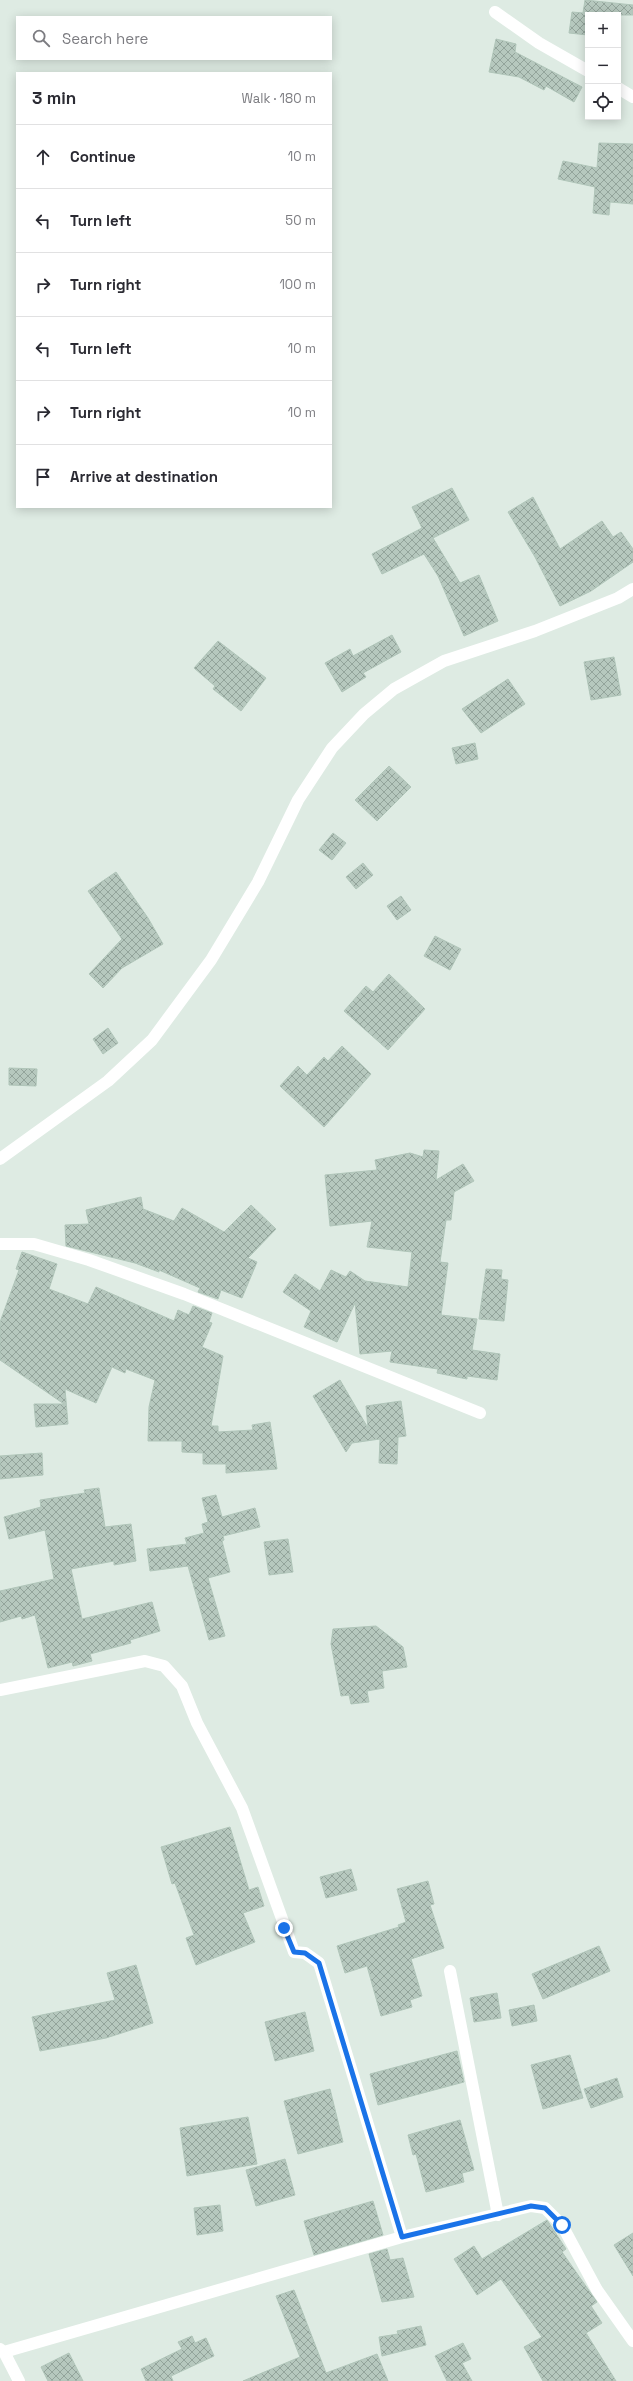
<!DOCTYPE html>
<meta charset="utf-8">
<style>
:root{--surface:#fff;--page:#f7f7f7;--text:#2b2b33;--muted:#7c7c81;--line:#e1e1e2}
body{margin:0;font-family:"Space Grotesk",sans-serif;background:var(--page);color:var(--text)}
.controls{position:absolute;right:12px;top:12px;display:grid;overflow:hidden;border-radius:0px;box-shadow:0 2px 10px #0003}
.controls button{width:36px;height:36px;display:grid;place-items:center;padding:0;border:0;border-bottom:1px solid var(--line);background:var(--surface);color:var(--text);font:20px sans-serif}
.stop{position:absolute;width:12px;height:12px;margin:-9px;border:3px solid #1a73e8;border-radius:50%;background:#fff}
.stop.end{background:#1a73e8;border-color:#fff;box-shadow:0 1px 4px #0008}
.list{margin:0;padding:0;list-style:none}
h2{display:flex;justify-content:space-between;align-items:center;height:52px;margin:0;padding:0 16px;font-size:17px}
h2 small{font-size:13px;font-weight:400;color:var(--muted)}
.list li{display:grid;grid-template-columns:26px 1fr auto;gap:12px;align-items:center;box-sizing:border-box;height:64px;padding:0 16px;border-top:1px solid var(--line)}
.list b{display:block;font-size:15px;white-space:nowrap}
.list em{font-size:13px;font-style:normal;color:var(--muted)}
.icon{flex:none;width:22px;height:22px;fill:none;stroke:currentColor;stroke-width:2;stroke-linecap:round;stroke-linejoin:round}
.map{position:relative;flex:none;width:633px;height:2381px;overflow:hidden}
.search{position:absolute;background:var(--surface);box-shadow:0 2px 10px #0003;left:16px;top:16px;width:316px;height:44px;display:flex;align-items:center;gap:10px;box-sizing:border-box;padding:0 14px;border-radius:0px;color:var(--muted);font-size:15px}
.panel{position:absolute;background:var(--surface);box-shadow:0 2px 10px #0003;left:16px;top:72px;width:316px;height:436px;border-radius:0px}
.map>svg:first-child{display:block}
</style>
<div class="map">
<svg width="633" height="2381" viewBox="0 0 633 2381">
<defs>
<pattern id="building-cross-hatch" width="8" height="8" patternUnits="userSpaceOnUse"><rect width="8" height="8" fill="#b6c8be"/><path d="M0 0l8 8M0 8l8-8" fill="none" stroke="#93a49b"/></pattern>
</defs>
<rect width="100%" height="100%" fill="#deebe3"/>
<path fill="url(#building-cross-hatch)" stroke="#b0c5b9" d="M585 0 633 5V15H588V35L569 33 572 12 583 13Z
M496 39 516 44 515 52 582 87 574 102 546 86 544 90 519 77 489 72Z
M599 143 633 144V204L610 202 609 215 593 213 595 187 558 179 563 161 597 168Z
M452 488 469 520 433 538 460 583 479 575 498 621 464 636 438 576 424 554 382 574 372 554 422 528 412 507Z
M533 497 560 549 602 521 613 537 621 532 633 549V562L591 591 560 606 535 557 508 512Z
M392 635 401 652 363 673 366 677 342 692 325 663 350 649 353 656Z
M218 641 266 678 241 711 213 689 215 686 194 668Z
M614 657 621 695 591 700 584 662Z
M508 679 525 704 481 733 462 709Z
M475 743 478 759 456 764 452 748Z
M389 766 411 787 377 821 355 800Z
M333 833 346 843 332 860 319 850Z
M363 863 373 875 356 889 346 877Z
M116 872 148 918 163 944 122 968 103 988 89 974 122 939 88 891Z
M401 896 411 910 397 920 387 906Z
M435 936 461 949 450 970 424 956Z
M389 974 425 1009 388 1050 344 1011 366 986 373 992Z
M108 1028 118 1043 103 1054 93 1039Z
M342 1046 371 1074 324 1127 280 1086 298 1066 307 1075 324 1057 328 1061Z
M9 1068 37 1069 36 1086 9 1085Z
M424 1150 439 1151 436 1180 463 1164 474 1181 454 1192 451 1220H446L440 1262 448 1263 441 1315 477 1319 472 1350 500 1354 497 1380 467 1376V1379L437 1373 438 1369 390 1362 392 1351 360 1354 355 1303 337 1342 304 1327 311 1311 283 1292 295 1274 320 1291 331 1270 346 1277 350 1271 365 1281 408 1287 412 1252 367 1247 372 1221 330 1226 325 1175 377 1170 375 1160 410 1153 423 1157Z
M141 1197 143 1209 174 1221 182 1208 224 1232 251 1205 276 1229 248 1258 257 1262 242 1298 221 1290 218 1299 198 1292 200 1288 159 1270V1272L135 1263 66 1246 65 1225 89 1224 86 1210Z
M22 1252 57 1264 49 1289 88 1304 96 1287 174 1321 178 1310 189 1315 193 1306 212 1313 209 1322 212 1323 202 1347 223 1356 211 1426H218V1432L253 1430 252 1425 270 1422 277 1469 226 1473V1464H203V1453L182 1452V1441H148L149 1407 155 1380 126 1369 125 1373 112 1367 96 1403 65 1389 68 1424 36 1427 34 1404H64L0 1360V1322L19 1270 16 1269Z
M486 1269 502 1270 501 1279 508 1280 504 1321 479 1319Z
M340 1380 368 1428 366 1406 401 1401 406 1436 398 1437 397 1464 379 1463 380 1439 352 1443 346 1452 313 1396Z
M42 1453 43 1475 0 1479V1456Z
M99 1488 105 1527 131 1524 136 1561 114 1565V1561L71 1569 82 1619 152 1602 160 1631 130 1640 131 1643 90 1654 92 1661 73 1666 72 1662 48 1668 35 1615 22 1619 21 1616 0 1622V1591L54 1579 45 1530 9 1539 4 1517 41 1507 40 1500 85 1493 84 1490Z
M216 1495 222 1517 255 1508 260 1527 223 1536 224 1540 222 1541 230 1572 208 1578 225 1636 209 1640 188 1566 150 1571 147 1549 187 1544 185 1538 204 1533 202 1524 208 1522 202 1498Z
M288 1539 293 1572 269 1575 264 1542Z
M376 1626 403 1647 407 1667 382 1671 384 1688 367 1691 369 1702 351 1704 349 1695 341 1696 331 1644 333 1629Z
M230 1827 249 1890 258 1887 264 1906 243 1913 255 1942 196 1965 186 1938 194 1935 175 1883 172 1884 161 1847Z
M351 1869 357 1890 326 1898 320 1877Z
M428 1881 434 1904 430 1905 444 1948 411 1959 422 1996 410 2000 412 2007 381 2016 367 1966 345 1973 337 1946 399 1927 398 1925 406 1922 397 1889Z
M599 1946 610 1971 543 1999 532 1974Z
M136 1965 153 2023 106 2038 40 2051 32 2017 115 2000 107 1973Z
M497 1993 501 2018 474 2022 470 1998Z
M534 2005 537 2021 512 2026 509 2010Z
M305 2012 314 2051 275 2061 265 2022Z
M457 2051 464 2082 378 2105 370 2074Z
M570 2055 583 2098 543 2109 531 2065Z
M617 2078 623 2097 591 2108 584 2089Z
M330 2089 343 2142 298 2154 284 2101Z
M248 2117 257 2164 187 2176 180 2128Z
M460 2120 474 2170 462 2173 464 2182 426 2192 416 2154 413 2155 408 2135Z
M285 2159 295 2195 256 2206 246 2170Z
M373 2201 383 2235 314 2255 304 2221Z
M220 2205 223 2231 197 2235 194 2208Z
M547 2220 566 2249 562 2252 597 2302 591 2306 602 2323 586 2333 616 2381H543L524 2347 542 2337 501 2279 477 2295 454 2259 474 2246 482 2259Z
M633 2233V2276L614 2245Z
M387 2249 390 2260 403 2258 414 2297 382 2302 369 2254Z
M294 2290 326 2373 377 2354 388 2381H243L300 2357 276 2296Z
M421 2326 426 2345 382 2356 379 2337 398 2334 397 2331Z
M192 2336 195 2343 206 2338 214 2356 171 2376 173 2381H146L141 2369 182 2349 178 2342Z
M463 2343 471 2359 462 2363 472 2381H447L435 2356Z
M69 2353 83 2381H48L41 2367Z"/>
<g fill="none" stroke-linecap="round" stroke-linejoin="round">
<path stroke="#fff" stroke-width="12" d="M495 12 539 43 588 71
M618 88 633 97
M0 1244H34L89 1260 184 1294 480 1413
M0 1690 145 1661 164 1666 182 1686 197 1723 242 1808 294 1952 305 1953 319 1963 402 2237
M450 1971 498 2215
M0 2349 4 2352 19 2381
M4 2352 402 2237 531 2206 545 2208 562 2225 597 2290 633 2341"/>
<path stroke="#fff" stroke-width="12" d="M0 1159 108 1081 152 1040 211 960 258 882 298 800 332 748 364 714 394 689 444 661 535 631 618 598 633 589"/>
</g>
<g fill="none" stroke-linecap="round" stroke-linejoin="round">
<path stroke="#1a73e8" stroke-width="5" d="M284 1928 294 1952 305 1953 319 1963 402 2237 531 2206 545 2208 562 2225"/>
</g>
</svg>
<div class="controls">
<button>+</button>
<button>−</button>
<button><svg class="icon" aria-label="locate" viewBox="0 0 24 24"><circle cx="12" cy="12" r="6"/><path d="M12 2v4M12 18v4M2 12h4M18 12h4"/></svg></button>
</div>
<div class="stop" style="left:562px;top:2225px"></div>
<div class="stop end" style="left:284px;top:1928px"></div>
<div class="search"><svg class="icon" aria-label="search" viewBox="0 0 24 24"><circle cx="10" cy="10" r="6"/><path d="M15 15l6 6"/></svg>Search here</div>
<section class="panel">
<h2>3 min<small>Walk · 180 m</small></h2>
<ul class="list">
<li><svg class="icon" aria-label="ahead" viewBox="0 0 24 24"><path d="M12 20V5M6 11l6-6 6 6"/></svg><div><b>Continue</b></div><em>10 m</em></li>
<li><svg class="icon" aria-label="left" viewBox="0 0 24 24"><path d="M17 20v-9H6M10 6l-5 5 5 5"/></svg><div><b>Turn left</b></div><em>50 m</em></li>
<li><svg class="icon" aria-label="right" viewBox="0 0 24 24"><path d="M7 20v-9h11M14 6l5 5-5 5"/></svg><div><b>Turn right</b></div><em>100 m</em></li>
<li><svg class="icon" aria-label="left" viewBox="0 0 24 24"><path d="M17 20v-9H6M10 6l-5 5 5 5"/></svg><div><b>Turn left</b></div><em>10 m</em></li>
<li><svg class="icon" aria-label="right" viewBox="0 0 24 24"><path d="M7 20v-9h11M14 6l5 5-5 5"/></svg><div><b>Turn right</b></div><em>10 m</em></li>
<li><svg class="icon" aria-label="arrive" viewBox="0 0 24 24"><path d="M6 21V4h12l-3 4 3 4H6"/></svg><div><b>Arrive at destination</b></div></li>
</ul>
</section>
</div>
